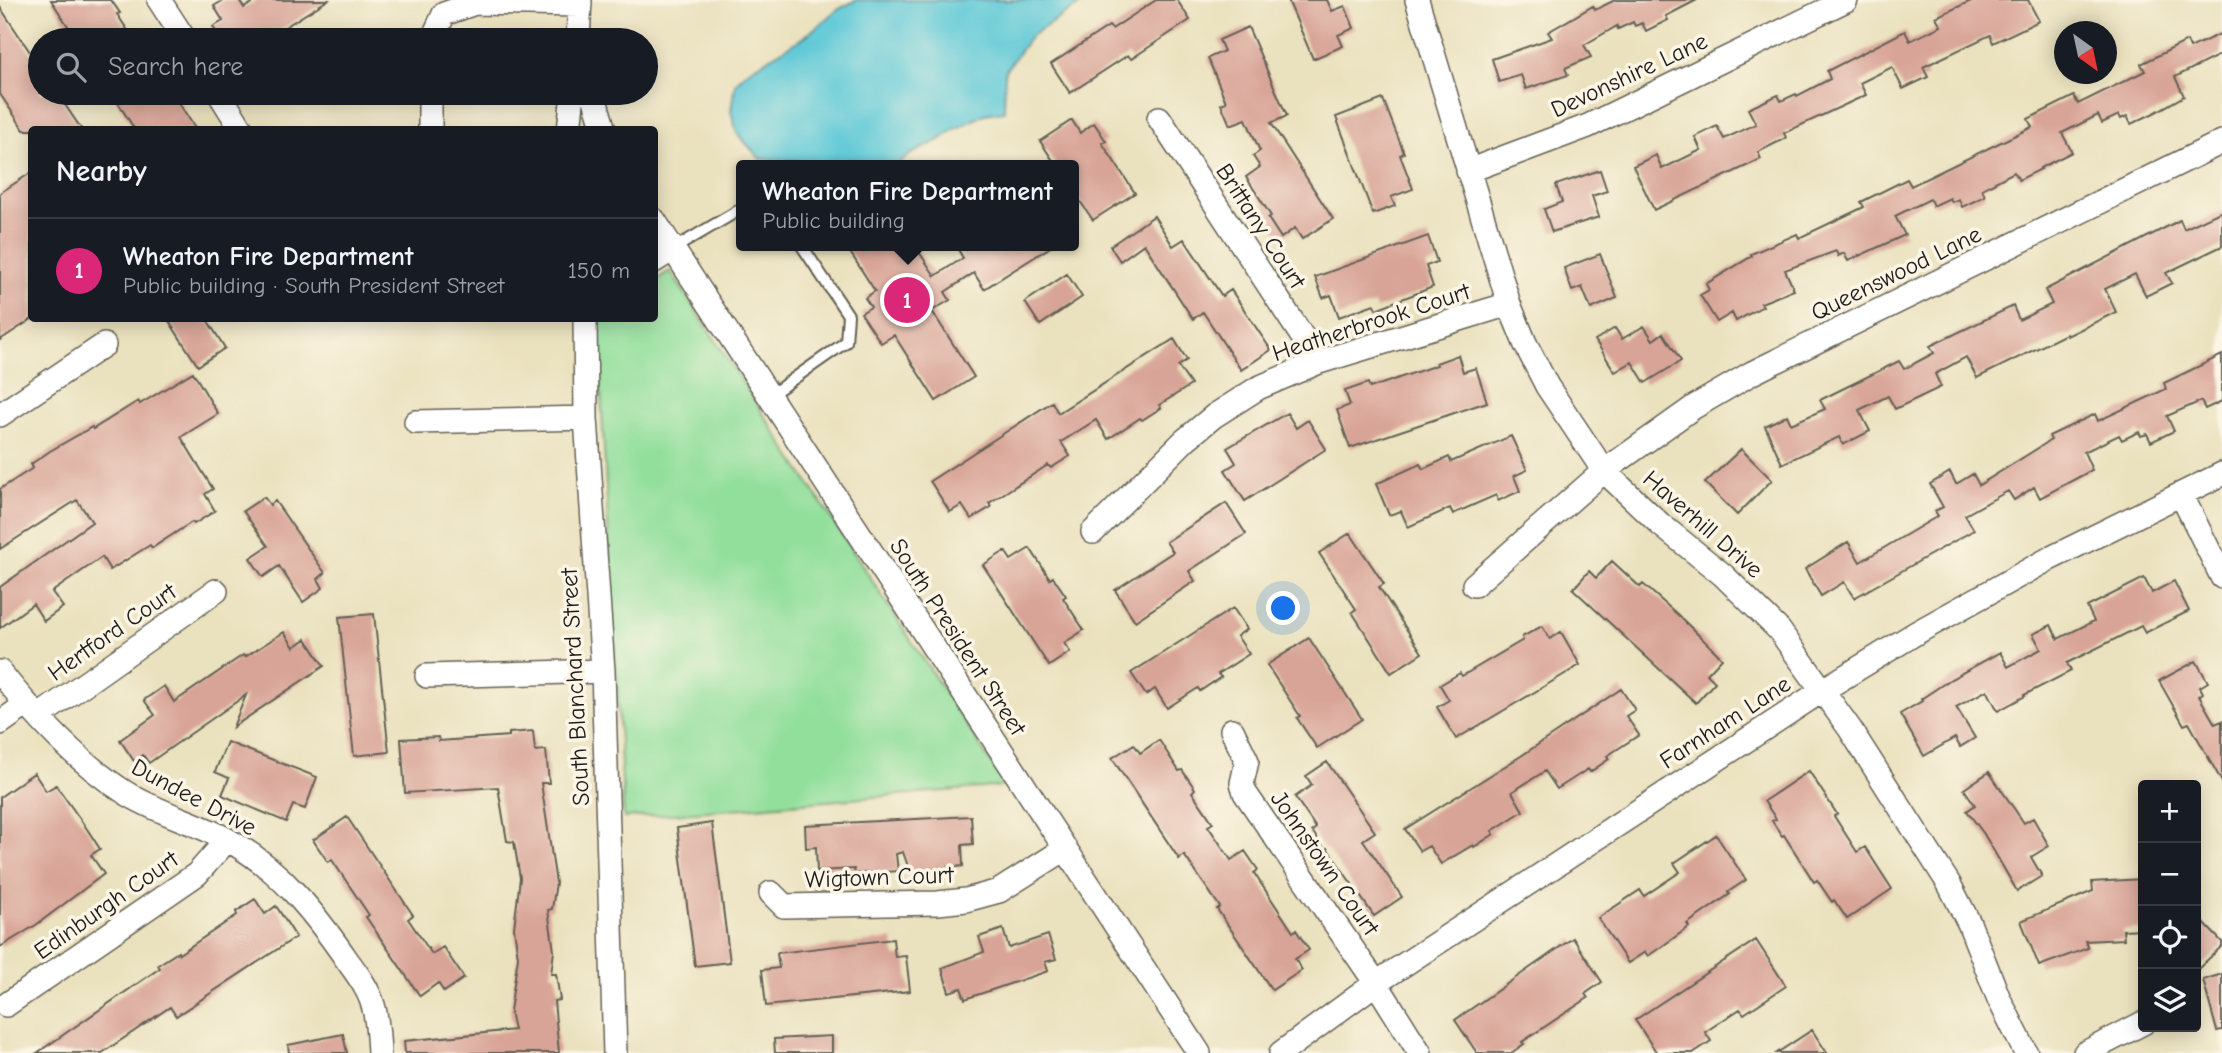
<!DOCTYPE html>
<meta charset="utf-8">
<style>
:root{--surface:#171b24;--page:#20242c;--text:#f1f3f6;--muted:#9ea1a6;--line:#363941;--accent:#db2777}
body{margin:0;font-family:"Comic Neue",sans-serif;background:var(--page);color:var(--text)}
.controls{position:absolute;right:21px;bottom:21px;display:grid;overflow:hidden;border-radius:7px;box-shadow:0 4px 18px #0003}
.controls button{width:63px;height:63px;display:grid;place-items:center;padding:0;border:0;border-bottom:2px solid var(--line);background:var(--surface);color:var(--text);font:35px sans-serif}
.compass{position:absolute;left:2054px;top:21px;width:63px;height:63px;border-radius:50%;background:var(--surface);box-shadow:0 4px 18px #0003;rotate:147deg}
.you{position:absolute;left:1284px;top:609px;width:24px;height:24px;margin:-18px;border:5px solid #fff;border-radius:50%;background:#1a73e8;box-shadow:0 0 0 10px #1a73e833}
.badge{display:grid;place-items:center;width:46px;height:46px;border-radius:50%;background:var(--accent);color:#fff;font-size:23px;font-weight:700}
.pin{position:absolute;translate:-50% -50%;border:4px solid #fff;box-shadow:0 2px 7px #0006}
.popup{position:absolute;left:736px;top:160px;width:343px;height:91px;box-sizing:border-box;display:grid;place-content:center;border-radius:7px;background:var(--surface);filter:drop-shadow(0 2px 5px #0005);font-size:23px;white-space:nowrap;color:var(--muted)}
.popup b{font-size:26px;color:var(--text)}
.popup::after{content:'';position:absolute;left:50%;top:100%;margin-left:-14px;border:14px solid transparent;border-top-color:var(--surface)}
.list{margin:0;padding:0;list-style:none}
h2{display:flex;justify-content:space-between;align-items:center;height:91px;margin:0;padding:0 28px;font-size:30px}
h2 small{font-size:23px;font-weight:400;color:var(--muted)}
.list li{display:grid;grid-template-columns:46px 1fr auto;gap:21px;align-items:center;box-sizing:border-box;height:105px;padding:0 28px;border-top:2px solid var(--line)}
.list b{display:block;font-size:26px;white-space:nowrap}
.list p{margin:0;font-size:23px;white-space:nowrap;color:var(--muted)}
.list em{font-size:23px;font-style:normal;color:var(--muted)}
.icon{flex:none;width:38px;height:38px;fill:none;stroke:currentColor;stroke-width:2;stroke-linecap:round;stroke-linejoin:round}
.map{position:relative;flex:none;width:2222px;height:1053px;overflow:hidden}
.search{position:absolute;background:var(--surface);box-shadow:0 4px 18px #0003;left:28px;top:28px;width:630px;height:77px;display:flex;align-items:center;gap:18px;box-sizing:border-box;padding:0 24px;border-radius:38px;color:var(--muted);font-size:26px}
.panel{position:absolute;background:var(--surface);box-shadow:0 4px 18px #0003;left:28px;top:126px;width:630px;height:196px;border-radius:7px}
.map>svg:first-child{display:block}
</style>
<div class="map">
<svg width="2222" height="1053" viewBox="0 0 2222 1053">
<rect width="100%" height="100%" fill="#fcf5e5"/>
<filter id="ink" filterUnits="userSpaceOnUse"><feTurbulence type="fractalNoise" baseFrequency=".0143" numOctaves="2"/><feDisplacementMap in="SourceGraphic" scale="14" xChannelSelector="R" yChannelSelector="G"/><feConvolveMatrix kernelMatrix="1 2 1 2 8 2 1 2 1" color-interpolation-filters="sRGB"/></filter>
<filter id="wash" filterUnits="userSpaceOnUse"><feTurbulence type="fractalNoise" baseFrequency=".00686" numOctaves="4" result="noise"/><feDisplacementMap in="SourceGraphic" scale="28" xChannelSelector="R" yChannelSelector="G"/><feGaussianBlur stdDeviation="1.57" result="paint"/><feColorMatrix in="noise" values="0 0 0 0 0 0 0 0 0 0 0 0 0 0 0 0 0 1.4 0 .05"/><feComposite in="paint" operator="in"/></filter>
<g filter="url(#wash)">
<rect width="100%" height="100%" fill="#eae1be"/>
<path fill="#92df9c" stroke="#577e5c" stroke-width="2" d="M670 271 1006 786 624 818 597 319 654 318 655 281Z"/>
<path fill="#5ec9d7" stroke="#3d727a" stroke-width="2" d="M856 0H1087L1031 36 1005 71 1004 111 985 114 953 130 940 140 911 154 897 165H874L849 160 838 165H810L798 161 760 159 737 133 731 111 735 84 746 72 804 37 839 9Z"/>
<g id="blocks">
<path fill="#d8a497" d="M51 0H111L120 13 117 14 134 40H77Z
M224 0H239L244 8 257 0H328L264 40H222L213 27 223 21 214 6Z
M1156 0H1177L1190 20 1131 59 1128 55 1070 93 1051 64 1109 26 1112 29Z
M1288 0H1327L1332 11 1345 6 1354 28 1338 35 1343 46 1313 59Z
M1615 0H1697L1666 16 1668 20 1646 31 1642 23 1635 26 1633 22 1618 29 1617 26 1584 45 1591 57 1565 68 1568 75 1526 89 1521 75 1499 82 1492 59 1552 38 1548 32 1593 6 1595 10Z
M1973 0H2028L2039 21 1993 43 1990 35 1923 67 1928 77 1903 89 1892 67 1860 83 1866 95 1784 133 1786 138 1758 152 1761 159 1654 210 1633 166 1656 155 1662 169 1701 150 1695 137 1717 126 1724 139 1756 124 1748 109 1778 95 1781 101 1796 94 1797 96 1830 79 1827 71 1905 31 1910 41 1941 26 1936 17Z
M0 7 40 67V93H57L82 130H24L0 94Z
M1248 27 1287 116 1271 123 1333 219 1302 239 1295 228 1281 238 1268 218 1271 216 1246 177 1260 167 1253 156 1260 151 1246 119 1230 125 1221 104 1226 102 1208 58 1224 51 1219 40Z
M2222 33V54L2175 77 2184 96 2154 113 2131 124 2127 116 2121 119 2119 115 2102 123 2098 115 2062 133 2072 152 2040 168 2041 169 2019 180 2014 172 1982 189 1985 196 1962 207 1959 199 1952 202 1950 198 1933 206 1930 199 1895 216 1905 235 1848 261 1844 253 1838 256 1836 251 1785 270 1794 290 1761 303 1763 306 1736 321 1732 313 1717 322 1700 295 1709 290 1706 284 1752 256 1751 254 1797 234 1799 238 1864 207 1861 202 1907 179 1911 186 2032 127 2028 119 2074 96 2078 104 2145 71 2141 64 2187 41 2190 48Z
M112 93H173L196 130H135Z
M1383 99 1404 153 1400 155 1413 189 1391 197 1395 206 1373 214 1336 117Z
M1072 120 1080 133 1094 123 1106 141 1102 143 1135 193 1093 220 1073 191V165H1056L1040 141Z
M1600 170 1607 191 1592 196 1599 217 1552 232 1544 209 1562 202 1556 185Z
M32 172V319L0 340V193Z
M2222 211V246L2166 273 2172 283 2146 296 2135 274 2105 289 2116 312 2067 336 2066 334 1977 378 1966 357 1935 374 1941 387 1895 409 1888 396 1859 410 1870 431 1843 445 1839 437 1782 464 1765 426 1787 415 1791 424 1825 409 1820 400 1899 361 1904 369 1934 353 1930 346 2013 306 2019 320 2052 304 2045 290 2180 220 2184 229Z
M1154 216 1173 246 1184 239 1222 296 1231 290 1271 350 1241 370 1203 312 1193 319 1144 244 1120 261 1110 246Z
M1428 236 1437 262 1426 266 1433 287 1376 309 1374 304 1339 317 1331 295 1323 298 1315 277Z
M846 246H915L935 276 963 258 956 246H1052L984 289 974 273 945 292 950 300 932 311 974 377 936 401 894 335 881 343 861 313 871 307 865 298 875 291Z
M1600 254 1617 298 1591 309 1582 287 1572 291 1564 268Z
M1067 274 1082 297 1040 325 1025 302Z
M167 318H206L225 348 198 366Z
M1644 326 1653 340 1663 333 1681 361 1645 383 1632 362 1615 372 1595 340 1615 328 1622 339Z
M1174 339 1187 360 1178 366 1191 385 1159 405 1161 408 1142 420 1140 418 1108 439 1096 420 1061 442 1070 456 1051 468 1048 465 989 503 991 507 971 519 962 505 950 512 930 481 1052 402 1058 413Z
M1458 355 1463 372 1476 368 1487 402 1350 448 1337 410 1350 405 1345 391 1368 383 1370 388 1437 365 1436 363Z
M2222 355V401L2205 409 2201 401 2167 416 2174 431 2151 442 2147 434 2141 436 2139 432 2122 440 2119 435 2084 452 2092 470 2040 498 2034 487 2014 500 2008 491 1965 515 1974 530 1854 598 1844 582 1821 596 1805 569 1848 542 1860 562 1938 516 1935 511 1943 507 1930 484 1950 472 1956 484 1973 474 1979 485 2051 440 2049 436 2095 414 2098 421 2166 389 2164 383Z
M193 372 218 414 181 437 213 489 205 494 215 511 194 524 192 522 152 548 150 545 110 570 102 557 52 592 63 607 44 621 33 604 0 628V587L92 522 77 500 0 549V489L33 468 31 464 50 451 92 427 93 429 138 401 140 404Z
M1287 413 1296 428 1308 420 1326 449 1245 501 1225 470 1236 463 1227 448Z
M1511 436 1527 470 1514 476 1520 491 1498 501 1496 495 1453 514 1450 508 1408 527 1401 511 1389 515 1376 484 1420 464 1423 469 1449 457 1451 462Z
M1741 449 1772 480 1737 515 1705 483Z
M264 497 270 505 275 501 325 573 318 579 323 588 303 602 279 566 263 577 250 558 268 546 243 511Z
M1226 503 1246 534 1189 571 1195 581 1135 621 1115 590 1173 552 1166 542Z
M1350 533 1384 584 1379 587 1422 653 1391 673 1352 612 1356 609 1319 553Z
M1030 548 1050 579 1053 577 1066 596 1063 598 1084 630 1064 643 1070 652 1049 666 983 565 1005 551 1011 560Z
M1612 561 1640 587 1643 584 1678 615 1722 658 1707 674 1715 682 1696 703 1573 589 1589 571 1596 578Z
M2144 578 2152 593 2174 581 2189 611 2145 633 2141 626 2067 663 2071 671 2024 695 2025 696 1998 711 1987 690 1956 707 1975 738 1960 747 1955 738 1924 756 1900 714 1922 701 1921 699 1951 679 2000 652 2008 667 2041 649 2033 634 2051 625 2058 639 2094 621 2087 607Z
M1233 608 1247 629 1237 636 1249 654 1218 674 1221 677 1200 691 1198 688 1167 708 1155 689 1146 695 1131 673Z
M374 614 389 752 354 756 339 617Z
M1542 626 1550 639 1561 632 1580 665 1456 739 1437 707 1449 700 1440 685 1460 673 1462 676 1523 640 1522 637Z
M284 632 294 647 306 639 324 666 233 727 246 695 149 763 143 755 134 761 120 740 155 715 144 700 164 686 174 702 243 655 245 657Z
M1309 638 1362 719 1317 748 1297 718 1300 716 1267 665Z
M2196 661 2208 682 2200 687 2203 693 2199 696 2215 724 2222 721V782L2189 723 2184 725 2159 681Z
M1621 689 1635 710 1626 716 1639 735 1607 756 1609 759 1590 772 1588 769 1557 789 1545 771 1512 792 1523 811 1492 831 1494 834 1474 847 1473 845 1441 864 1429 846 1420 851 1405 829 1521 756Z
M533 731 535 751 546 750 549 783H541L556 883 552 909 548 910 554 951 551 974H556L560 1000 554 1001 559 1053H405L404 1041 514 1030 510 1011 518 957 514 928 520 878 514 842 507 841 498 787 405 793 401 739 438 737 439 741 509 736V733Z
M1159 740 1179 771 1182 770 1195 789 1192 792 1213 823 1208 826 1231 860 1245 851 1258 870 1254 873 1293 932 1296 930 1309 950 1295 959 1302 970 1272 990 1217 909 1220 907 1184 855 1179 859 1112 758 1134 744 1140 753Z
M227 742 317 777 305 809 293 805 286 822 222 795 229 778 215 772Z
M1327 762 1375 832 1363 840 1402 897 1374 916 1327 848 1325 850 1312 831 1316 828 1295 797 1312 785 1306 776Z
M1809 771 1837 814 1834 816 1857 852 1865 847 1892 889 1847 919 1834 900 1832 902 1817 880 1814 882 1784 835 1782 836 1772 821 1776 819 1764 801Z
M1989 772 2024 823 2033 818 2049 846 2031 857 2042 876 2017 891 1984 834 1967 811 1975 805 1964 789Z
M34 773 46 791 56 785 87 829 100 849 91 855 104 874 36 925 0 947V797Z
M971 816 973 844 962 845 963 866 910 872 903 852 896 854 898 871 855 874 854 869 817 871 816 847 806 848 805 825Z
M347 817 413 915 408 919 432 954 443 947 464 978 444 992 438 983 420 996 366 917 369 915 332 860 328 862 313 840Z
M712 823 730 962 695 966 677 828Z
M1716 835 1746 880 1728 892 1730 894 1687 924 1689 927 1664 945 1648 956 1645 952 1628 963 1598 918 1640 890 1644 896 1680 872 1674 863Z
M2143 879V929L2123 930 2124 939 2085 941 2088 948 2039 966 2021 921 2093 891 2092 882Z
M255 899 265 914 276 906 296 937 176 1016 170 1007 102 1053H37L160 968 158 965 178 952 179 954 237 915 236 912Z
M2196 915 2222 942V946L2196 971Z
M1003 929 1009 948 1048 935 1056 959 1045 962 1048 971 965 999 961 988 949 992 942 968 984 952 979 937Z
M1573 938 1602 982 1585 994 1588 998 1522 1042 1524 1044 1511 1053H1477L1455 1020Z
M893 939 895 957 906 956 910 991 766 1006 762 970 779 968 777 953Z
M1756 940 1786 986 1744 1014 1740 1009 1705 1032 1711 1041 1693 1053H1657L1635 1020Z
M2222 974V1030L2217 1031 2203 980Z
M1812 1030 1827 1053H1777Z
M343 1034 347 1053H289L288 1045Z
M832 1036V1053H775L774 1039Z"/>
</g>
</g>
<g filter="url(#ink)">
<use href="#blocks" fill-opacity="0" stroke="#646155" stroke-width="2"/>
<g fill="none" stroke-linecap="round" stroke-linejoin="round">
<g stroke="#646155" stroke-width="14">
<path id="service" d="M673 249 741 209
M769 396 846 342 848 315 802 246"/>
</g>
<g stroke="#646155" stroke-width="26">
<path id="minor" d="M159 0 185 40
M1417 0 1509 304 1525 343 1547 386 1604 471 1660 524 1723 575 1779 630 1850 729 1949 884 1969 923 1999 999 2026 1053
M432 40 444 14 475 3 580 5
M578 40 580 0
M219 93 242 130
M593 93 604 130
M1159 118 1319 362
M430 130V93
M569 130 573 93
M1468 171 1588 126 1846 0
M654 220 1199 1053
M654 261 673 249
M585 318 586 418 603 671 615 1053
M0 415 104 345
M416 422 586 418
M2181 494 2222 577
M1093 532 1185 440 1214 416 1258 388 1319 362 1509 304
M1474 585 1604 471 1694 407 1752 373 2222 142
M0 672C36 717 77 762 126 793 158 813 195 822 228 840 279 868 314 912 347 960 357 974 368 988 373 1005 378 1021 378 1037 379 1053
M427 676 603 671
M39 716 216 591
M0 723 27 704
M1232 730 1247 761 1242 783 1245 793 1376 983 1420 1053
M771 893 784 906 938 903 966 900 999 891 1065 849
M6 1005 197 874 227 840
M1281 1053 1376 983 1823 690 1916 633 2047 560 2222 474
M2085 1053 2143 1023"/>
</g>
<use href="#service" stroke="#fff" stroke-width="10"/>
<use href="#minor" stroke="#fff" stroke-width="23"/>
</g>
</g>
<g text-anchor="middle" dominant-baseline="central" stroke-width="7" stroke-linejoin="round" paint-order="stroke">
<g font-size="24" fill="#1c1c1c" stroke="#fcf5e5">
<text transform="translate(1629 75) rotate(-25)">Devonshire Lane</text>
<text transform="translate(1261 226) rotate(57)">Brittany Court</text>
<text transform="translate(1896 273) rotate(-26)">Queenswood Lane</text>
<text transform="translate(1371 322) rotate(-18)">Heatherbrook Court</text>
<text transform="translate(1703 524) rotate(41)">Haverhill Drive</text>
<text transform="translate(112 632) rotate(-35)">Hertford Court</text>
<text transform="translate(958 637) rotate(57)">South President Street</text>
<text transform="translate(575 687) rotate(-93)">South Blanchard Street</text>
<text transform="translate(1725 722) rotate(-33)">Farnham Lane</text>
<text transform="translate(194 797) rotate(28)">Dundee Drive</text>
<text transform="translate(1325 863) rotate(55)">Johnstown Court</text>
<text transform="translate(879 877) rotate(-2)">Wigtown Court</text>
<text transform="translate(106 905) rotate(-35)">Edinburgh Court</text>
</g>
</g>
</svg>
<div class="controls">
<button>+</button>
<button>−</button>
<button><svg class="icon" aria-label="locate" viewBox="0 0 24 24"><circle cx="12" cy="12" r="6"/><path d="M12 2v4M12 18v4M2 12h4M18 12h4"/></svg></button>
<button><svg class="icon" aria-label="layers" viewBox="0 0 24 24"><path d="M12 4l9 5-9 5-9-5zM3 14l9 5 9-5"/></svg></button>
</div>
<svg class="compass" viewBox="-18 -18 36 36"><path d="M0-13l5 13h-10z" fill="#e53935"/><path d="M0 13l5-13h-10z" fill="#9ea1a6"/></svg>
<div class="you"></div>
<div class="pin badge" style="left:907px;top:300px">1</div>
<div class="popup"><b>Wheaton Fire Department</b>Public building</div>
<div class="search"><svg class="icon" aria-label="search" viewBox="0 0 24 24"><circle cx="10" cy="10" r="6"/><path d="M15 15l6 6"/></svg>Search here</div>
<section class="panel">
<h2>Nearby<small></small></h2>
<ul class="list">
<li><span class="badge">1</span><div><b>Wheaton Fire Department</b><p>Public building · South President Street</p></div><em>150 m</em></li>
</ul>
</section>
</div>
